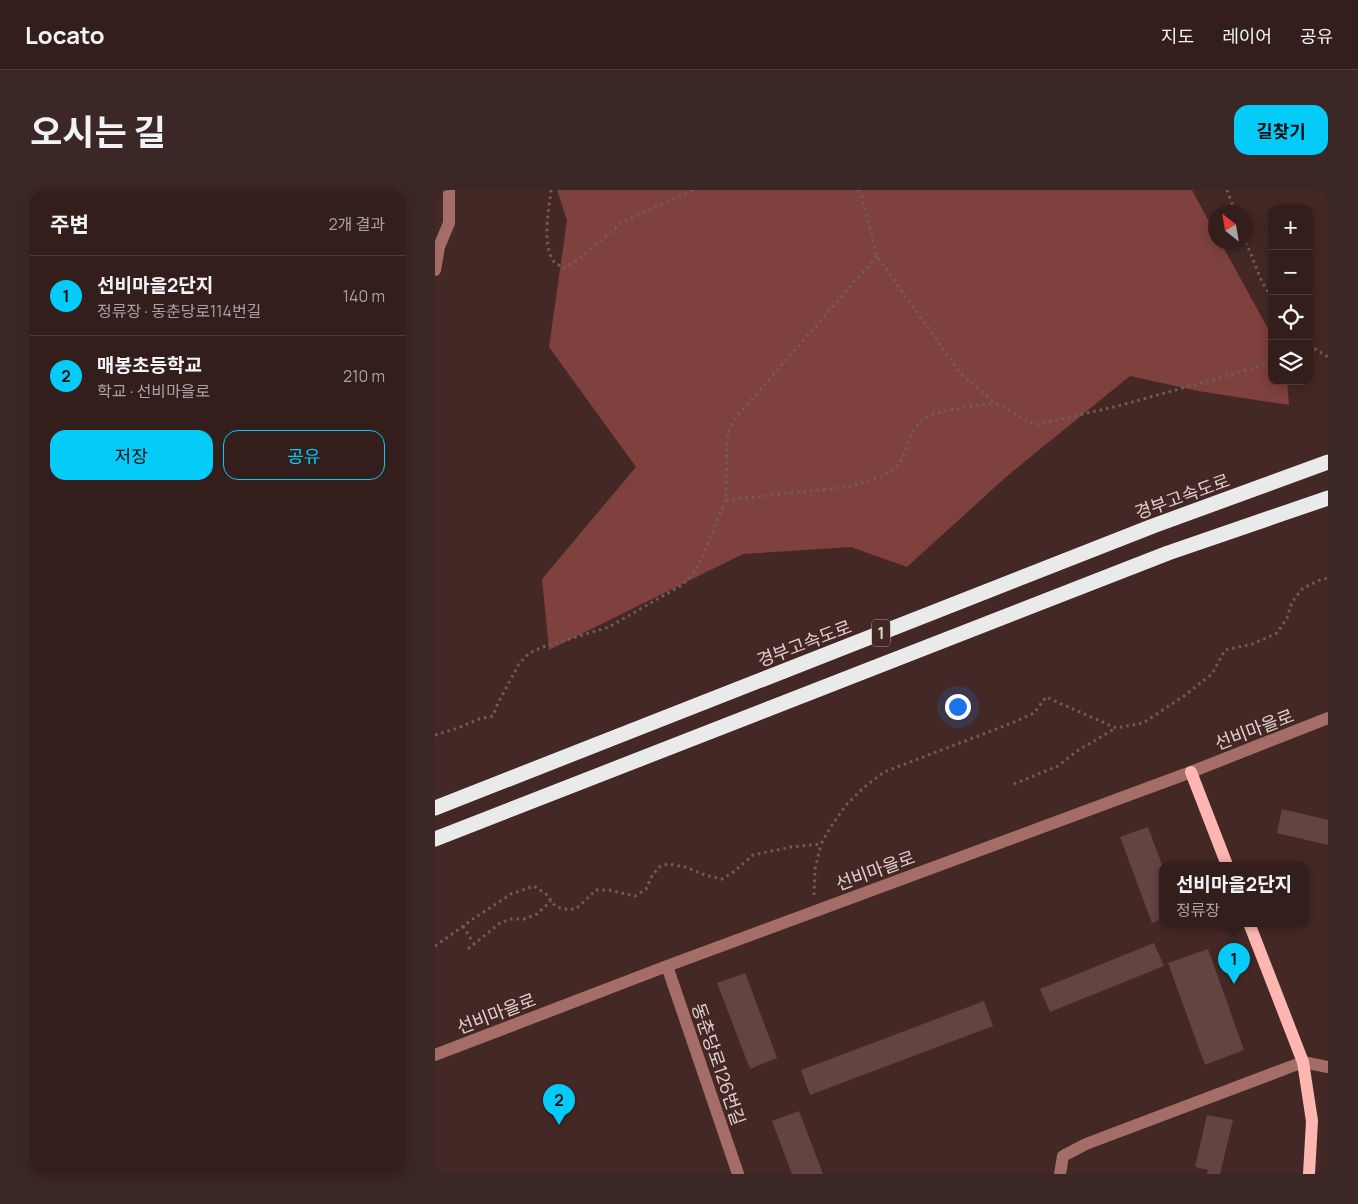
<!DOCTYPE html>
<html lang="ko">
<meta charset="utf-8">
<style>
:root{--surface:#331e1c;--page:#3b2725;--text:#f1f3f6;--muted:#a9a2a3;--line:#4e3c3b;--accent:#05cbf9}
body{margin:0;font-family:Manrope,"Noto Sans KR",sans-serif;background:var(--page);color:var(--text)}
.controls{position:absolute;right:15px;top:15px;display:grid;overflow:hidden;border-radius:10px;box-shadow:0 2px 12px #0003}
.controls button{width:45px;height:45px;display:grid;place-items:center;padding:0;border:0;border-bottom:1px solid var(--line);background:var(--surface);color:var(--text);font:25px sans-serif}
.compass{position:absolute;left:773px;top:15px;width:45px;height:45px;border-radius:50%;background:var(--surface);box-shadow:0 2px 12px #0003;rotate:329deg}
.you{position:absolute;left:522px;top:516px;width:18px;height:18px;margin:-12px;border:4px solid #fff;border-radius:50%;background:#1a73e8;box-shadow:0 0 0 8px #1a73e833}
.badge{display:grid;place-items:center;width:32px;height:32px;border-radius:50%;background:var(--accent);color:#111;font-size:16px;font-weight:700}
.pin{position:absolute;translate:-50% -41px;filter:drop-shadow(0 1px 2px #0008)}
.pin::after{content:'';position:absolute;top:26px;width:18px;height:15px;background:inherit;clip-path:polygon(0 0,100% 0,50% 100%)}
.popup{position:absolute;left:724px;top:672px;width:150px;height:65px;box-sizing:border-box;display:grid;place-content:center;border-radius:10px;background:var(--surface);filter:drop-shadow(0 1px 4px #0005);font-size:16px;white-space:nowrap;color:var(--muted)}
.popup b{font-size:19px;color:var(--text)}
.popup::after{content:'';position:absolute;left:50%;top:100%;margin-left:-10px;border:10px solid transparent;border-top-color:var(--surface)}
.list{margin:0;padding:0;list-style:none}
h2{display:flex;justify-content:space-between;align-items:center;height:65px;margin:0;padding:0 20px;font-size:21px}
h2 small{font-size:16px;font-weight:400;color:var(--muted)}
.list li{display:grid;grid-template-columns:32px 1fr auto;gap:15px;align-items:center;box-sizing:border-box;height:80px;padding:0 20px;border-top:1px solid var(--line)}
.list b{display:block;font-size:19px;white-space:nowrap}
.list p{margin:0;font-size:16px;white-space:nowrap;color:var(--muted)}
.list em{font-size:16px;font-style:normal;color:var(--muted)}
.actions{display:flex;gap:10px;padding:15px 20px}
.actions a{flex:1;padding:11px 0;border:1px solid var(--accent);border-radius:15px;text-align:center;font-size:18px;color:var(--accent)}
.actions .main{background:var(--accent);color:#111}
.icon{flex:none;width:28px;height:28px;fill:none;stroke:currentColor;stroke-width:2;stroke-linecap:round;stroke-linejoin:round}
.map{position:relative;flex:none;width:893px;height:984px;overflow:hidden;border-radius:15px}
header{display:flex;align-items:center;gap:30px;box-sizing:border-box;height:70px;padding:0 25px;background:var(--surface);border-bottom:1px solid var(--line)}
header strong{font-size:24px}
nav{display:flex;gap:28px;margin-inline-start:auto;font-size:18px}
.intro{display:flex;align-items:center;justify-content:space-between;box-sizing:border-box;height:120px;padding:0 30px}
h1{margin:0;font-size:35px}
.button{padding:12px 22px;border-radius:15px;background:var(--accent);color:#111;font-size:18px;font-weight:700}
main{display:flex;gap:30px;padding:0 30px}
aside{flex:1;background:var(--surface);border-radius:15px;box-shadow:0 2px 12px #0003}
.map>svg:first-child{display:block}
</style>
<header>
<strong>Locato</strong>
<nav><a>지도</a><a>레이어</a><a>공유</a></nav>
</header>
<div class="intro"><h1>오시는 길</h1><a class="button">길찾기</a></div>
<main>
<aside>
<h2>주변<small>2개 결과</small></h2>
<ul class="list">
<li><span class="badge">1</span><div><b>선비마을2단지</b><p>정류장 · 동춘당로114번길</p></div><em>140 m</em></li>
<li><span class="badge">2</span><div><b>매봉초등학교</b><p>학교 · 선비마을로</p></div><em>210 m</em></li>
</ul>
<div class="actions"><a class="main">저장</a><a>공유</a></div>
</aside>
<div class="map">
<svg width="893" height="984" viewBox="0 0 893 984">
<rect width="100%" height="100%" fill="#442825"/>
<path fill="#7e413d" d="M122 0H757L780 43 781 52 786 53 837 146V191H852L854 215 763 201 695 186 571 287 472 377 416 357 308 364 114 460 107 389 201 277 114 157 132 30Z"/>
<path fill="#634441" d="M847 619 893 630V655L842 643Z
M713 637 728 677V729L717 733 685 647Z
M719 753 729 776 615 822 605 799Z
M773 759 809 860 770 875 733 773Z
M310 783 342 868 315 879 282 793Z
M549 811 558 836 375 905 366 880Z
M364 921 388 984H357L337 931Z
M772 925 798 930 785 984H772L773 980 760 977Z"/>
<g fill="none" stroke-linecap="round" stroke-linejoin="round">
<path stroke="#745a58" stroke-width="3" stroke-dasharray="2.5 4" stroke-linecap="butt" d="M116 0C114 20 106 56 120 73 122 75 127 76 130 78L141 71 189 31 259 0
M423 0 426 4 442 66 526 184 560 213 600 235 683 216 798 184 837 172
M792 0 800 22
M811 52 827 92 837 108
M874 155 893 167
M291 310 413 297 447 286 457 280 465 273 479 239 488 229 509 221 559 213
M0 545 23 538 44 529 58 526 63 513 84 474 94 463 108 457 174 437 247 395 256 387 264 374 291 310 292 251 294 240 299 230 442 66
M579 594 623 576 642 561 681 538
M379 705 380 679 386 654
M28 736 39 754
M0 756 38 729 76 704 99 696 111 704 120 716 128 719H141L161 700H174L200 706 211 699 217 686 224 677 233 674 250 677 270 685 287 689 300 681 318 665 356 657 386 654 397 635 411 615 427 599 449 582 577 533 599 523 611 507 681 538 708 533 749 506 777 484 790 460 818 454 842 443 852 428 857 412 868 398 885 390 893 388
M33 759 65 733 76 729H89L102 724 116 711"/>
<path stroke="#a56d68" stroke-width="12" d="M0 80 4 57 14 33V0
M232 776 303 984
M0 865 232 776 756 582 893 528
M625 984 628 966 651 954 868 872 893 877"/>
<path stroke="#fdb7b0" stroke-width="12" d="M756 582 792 675
M814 733 868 872 877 931 874 984"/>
<path stroke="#eaeaea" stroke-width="15" d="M0 618 718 336 893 272
M0 649 733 363 893 308"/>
</g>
<g text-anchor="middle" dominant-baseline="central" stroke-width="4" stroke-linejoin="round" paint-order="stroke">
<rect fill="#442825" stroke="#b39d9b" stroke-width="1" x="437" y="429.5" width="18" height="27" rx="4"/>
<g font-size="16" font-weight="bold" fill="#e2cfcd">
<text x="446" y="443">1</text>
</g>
<g font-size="18" fill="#e2cfcd" stroke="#442825">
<text transform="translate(747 306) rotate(-20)">경부고속도로</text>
<text transform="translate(369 453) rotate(-21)">경부고속도로</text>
<text transform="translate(819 539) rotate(-21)">선비마을로</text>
<text transform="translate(440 680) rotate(-20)">선비마을로</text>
<text transform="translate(61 823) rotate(-21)">선비마을로</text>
<text transform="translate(284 874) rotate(71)">동춘당로126번길</text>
</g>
</g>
</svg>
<div class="controls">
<button>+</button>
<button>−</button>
<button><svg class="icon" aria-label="locate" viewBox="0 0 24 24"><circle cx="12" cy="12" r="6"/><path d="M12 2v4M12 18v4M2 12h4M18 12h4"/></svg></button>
<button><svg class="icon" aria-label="layers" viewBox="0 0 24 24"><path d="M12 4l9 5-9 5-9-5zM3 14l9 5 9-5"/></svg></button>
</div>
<svg class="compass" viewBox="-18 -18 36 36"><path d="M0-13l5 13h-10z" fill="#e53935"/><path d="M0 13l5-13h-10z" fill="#a9a2a3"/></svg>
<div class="you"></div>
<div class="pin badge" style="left:799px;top:794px">1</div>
<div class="popup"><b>선비마을2단지</b>정류장</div>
<div class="pin badge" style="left:124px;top:935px">2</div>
</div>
</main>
